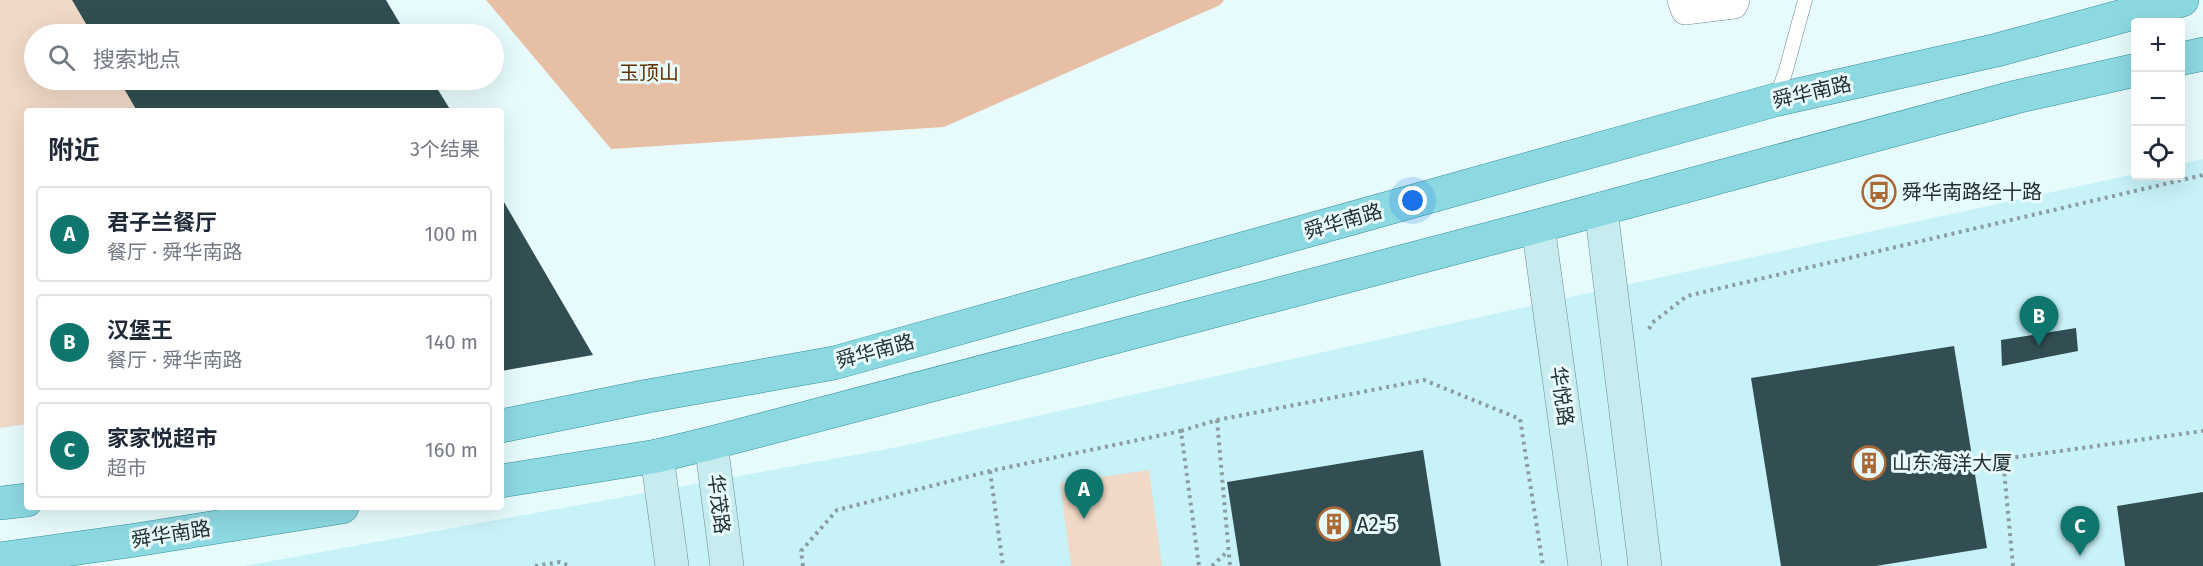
<!DOCTYPE html>
<html lang="zh">
<meta charset="utf-8">
<style>
:root{--surface:#fff;--page:#f6f6f7;--text:#1f2937;--muted:#747a83;--line:#e0e1e3;--accent:#0f766e}
body{margin:0;font-family:"Fira Sans","Noto Sans SC",sans-serif;background:var(--page);color:var(--text)}
.controls{position:absolute;right:18px;top:18px;display:grid;overflow:hidden;border-radius:6px;box-shadow:0 6px 24px #0002}
.controls button{width:54px;height:54px;display:grid;place-items:center;padding:0;border:0;border-bottom:2px solid var(--line);background:var(--surface);color:var(--text);font:30px sans-serif}
.you{position:absolute;left:1413px;top:201px;width:21px;height:21px;margin:-15px;border:4px solid #fff;border-radius:50%;background:#1a73e8;box-shadow:0 0 0 9px #1a73e833}
.badge{display:grid;place-items:center;width:39px;height:39px;border-radius:50%;background:var(--accent);color:#fff;font-size:20px;font-weight:700}
.pin{position:absolute;translate:-50% -50px;filter:drop-shadow(0 2px 3px #0008)}
.pin::after{content:'';position:absolute;top:32px;width:21px;height:18px;background:inherit;clip-path:polygon(0 0,100% 0,50% 100%)}
.list{margin:0;padding:0;list-style:none}
h2{display:flex;justify-content:space-between;align-items:center;height:78px;margin:0;padding:0 24px;font-size:26px}
h2 small{font-size:20px;font-weight:400;color:var(--muted)}
.list li{display:grid;grid-template-columns:39px 1fr auto;gap:18px;align-items:center;box-sizing:border-box;height:96px;margin:0 12px 12px;padding:0 12px;border:2px solid var(--line);border-radius:6px}
.list b{display:block;font-size:22px;white-space:nowrap}
.list p{margin:0;font-size:20px;white-space:nowrap;color:var(--muted)}
.list em{font-size:20px;font-style:normal;color:var(--muted)}
.icon{flex:none;width:33px;height:33px;fill:none;stroke:currentColor;stroke-width:2;stroke-linecap:round;stroke-linejoin:round}
.map{position:relative;flex:none;width:2203px;height:566px;overflow:hidden}
.search{position:absolute;background:var(--surface);box-shadow:0 6px 24px #0002;left:24px;top:24px;width:480px;height:66px;display:flex;align-items:center;gap:15px;box-sizing:border-box;padding:0 21px;border-radius:33px;color:var(--muted);font-size:22px}
.panel{position:absolute;background:var(--surface);box-shadow:0 6px 24px #0002;left:24px;top:108px;width:480px;height:402px;border-radius:6px}
.map>svg:first-child{display:block}
</style>
<div class="map">
<svg width="2203" height="566" viewBox="0 0 2203 566">
<rect width="100%" height="100%" fill="#e7fbfd"/>
<path fill="#c7f2f8" d="M2203 159V566H244L898 447 1561 299 2135 174 2136 176H2180L2181 164Z"/>
<path fill="#f1d9c8" d="M0 0H72L92 34H34V80H119L137 111H27V424L0 428Z
M1149 470 1162 566H1071L1060 483Z"/>
<path fill="#e6bfa4" d="M486 0H1224L1220 5 944 127 611 149Z"/>
<path fill="#324e52" d="M72 0H386L406 34H92Z
M119 80H432L451 111H137Z
M501 197 593 355 501 371Z
M2076 328 2078 351 2002 366 2001 340Z
M1954 346 1987 548 1876 566H1781L1751 378Z
M1423 450 1441 566H1240L1227 482Z
M2203 492V566H2125L2117 506Z"/>
<g fill="none" stroke-linecap="round" stroke-linejoin="round">
<g stroke="#6b8a8e" stroke-width="15">
<path id="lane" d="M1776 99 1786 70 1805 0"/>
</g>
<g stroke="#6b8a8e" stroke-width="28">
<path id="street" d="M1681 0 1685 11 1734 5 1736 0"/>
</g>
<g stroke="#6b8a8e" stroke-width="34">
<path id="secondary" d="M1601 209 1645 566
M1538 226 1585 566
M711 443 727 566
M657 456 672 566"/>
</g>
<g stroke="#368d97" stroke-width="34">
<path id="primary" d="M2180 59 2203 54
M501 426 648 396 834 363 1775 100 1997 50 2182 0
M501 481 657 456 711 443 1538 226 2016 97 2136 70
M0 503 27 500
M0 559 136 540 342 507"/>
</g>
<path stroke="#8c9d9f" stroke-width="4" stroke-dasharray="3 4.5" stroke-linecap="butt" d="M1649 329 1652 323 1687 296 2203 175
M1217 420 1230 566
M1181 431 1217 420 1424 380 1520 419 1543 566
M990 471 1003 566
M535 566 560 562 570 566
M803 566 801 551 837 510 990 471 1181 431 1199 566
M1212 566 1228 551
M2013 566 2003 459 2203 431"/>
<use href="#lane" stroke="#fff" stroke-width="14"/>
<use href="#street" stroke="#fff" stroke-width="27"/>
<use href="#secondary" stroke="#c6ecf0" stroke-width="33"/>
<use href="#primary" stroke="#8dd9e2" stroke-width="33"/>
</g>
<defs>
<g id="bus-ring" transform="scale(1.725)"><circle r="9.5" fill="#e7fbfd" stroke="#ab6935" stroke-width="1.5"/><path d="M-5-6H5V4H4V6H2V4H-2V6H-4V4H-5ZM-3.5-4V0h7V-4ZM-3.5 1.2v1.5H-2V1.2ZM2 1.2v1.5H3.5V1.2Z" fill="#ab6935"/></g>
<g id="building-ring" transform="scale(1.725)"><circle r="9.5" fill="#e7fbfd" stroke="#ab6935" stroke-width="1.5"/><path d="M-4-6H4V6H1V3H-1V6H-4ZM-2.5-4.3h1.7v1.8h-1.7ZM.8-4.3h1.7v1.8H.8ZM-2.5-1h1.7V.8h-1.7ZM.8-1h1.7V.8H.8Z" fill="#ab6935"/></g>
</defs>
<g fill-rule="evenodd">
<use href="#bus-ring" x="1879" y="192"/>
<use href="#building-ring" x="1869" y="463"/>
<use href="#building-ring" x="1334" y="524"/>
</g>
<g text-anchor="middle" dominant-baseline="central" stroke-width="6" stroke-linejoin="round" paint-order="stroke">
<g font-size="20" fill="#5f2f00" stroke="#e7fbfd">
<text x="649" y="73">玉顶山</text>
</g>
<g font-size="20" fill="#233032" stroke="#e7fbfd">
<text transform="translate(1812 92) rotate(-13)">舜华南路</text>
<text transform="translate(1343 221) rotate(-16)">舜华南路</text>
<text transform="translate(875 351) rotate(-15)">舜华南路</text>
<text transform="translate(1562 396) rotate(82)">华悦路</text>
<text transform="translate(719 504) rotate(83)">华茂路</text>
<text transform="translate(171 534) rotate(-9)">舜华南路</text>
</g>
<g font-size="20" fill="#233032" stroke="#e7fbfd" text-anchor="start">
<text x="1902" y="192">舜华南路经十路</text>
<text x="1892" y="463">山东海洋大厦</text>
<text x="1357" y="524">A2-5</text>
</g>
</g>
</svg>
<div class="controls">
<button>+</button>
<button>−</button>
<button><svg class="icon" aria-label="locate" viewBox="0 0 24 24"><circle cx="12" cy="12" r="6"/><path d="M12 2v4M12 18v4M2 12h4M18 12h4"/></svg></button>
</div>
<div class="you"></div>
<div class="pin badge" style="left:1084px;top:519px">A</div>
<div class="pin badge" style="left:2039px;top:346px">B</div>
<div class="pin badge" style="left:2080px;top:556px">C</div>
<div class="search"><svg class="icon" aria-label="search" viewBox="0 0 24 24"><circle cx="10" cy="10" r="6"/><path d="M15 15l6 6"/></svg>搜索地点</div>
<section class="panel">
<h2>附近<small>3个结果</small></h2>
<ul class="list">
<li><span class="badge">A</span><div><b>君子兰餐厅</b><p>餐厅 · 舜华南路</p></div><em>100 m</em></li>
<li><span class="badge">B</span><div><b>汉堡王</b><p>餐厅 · 舜华南路</p></div><em>140 m</em></li>
<li><span class="badge">C</span><div><b>家家悦超市</b><p>超市</p></div><em>160 m</em></li>
</ul>
</section>
</div>
